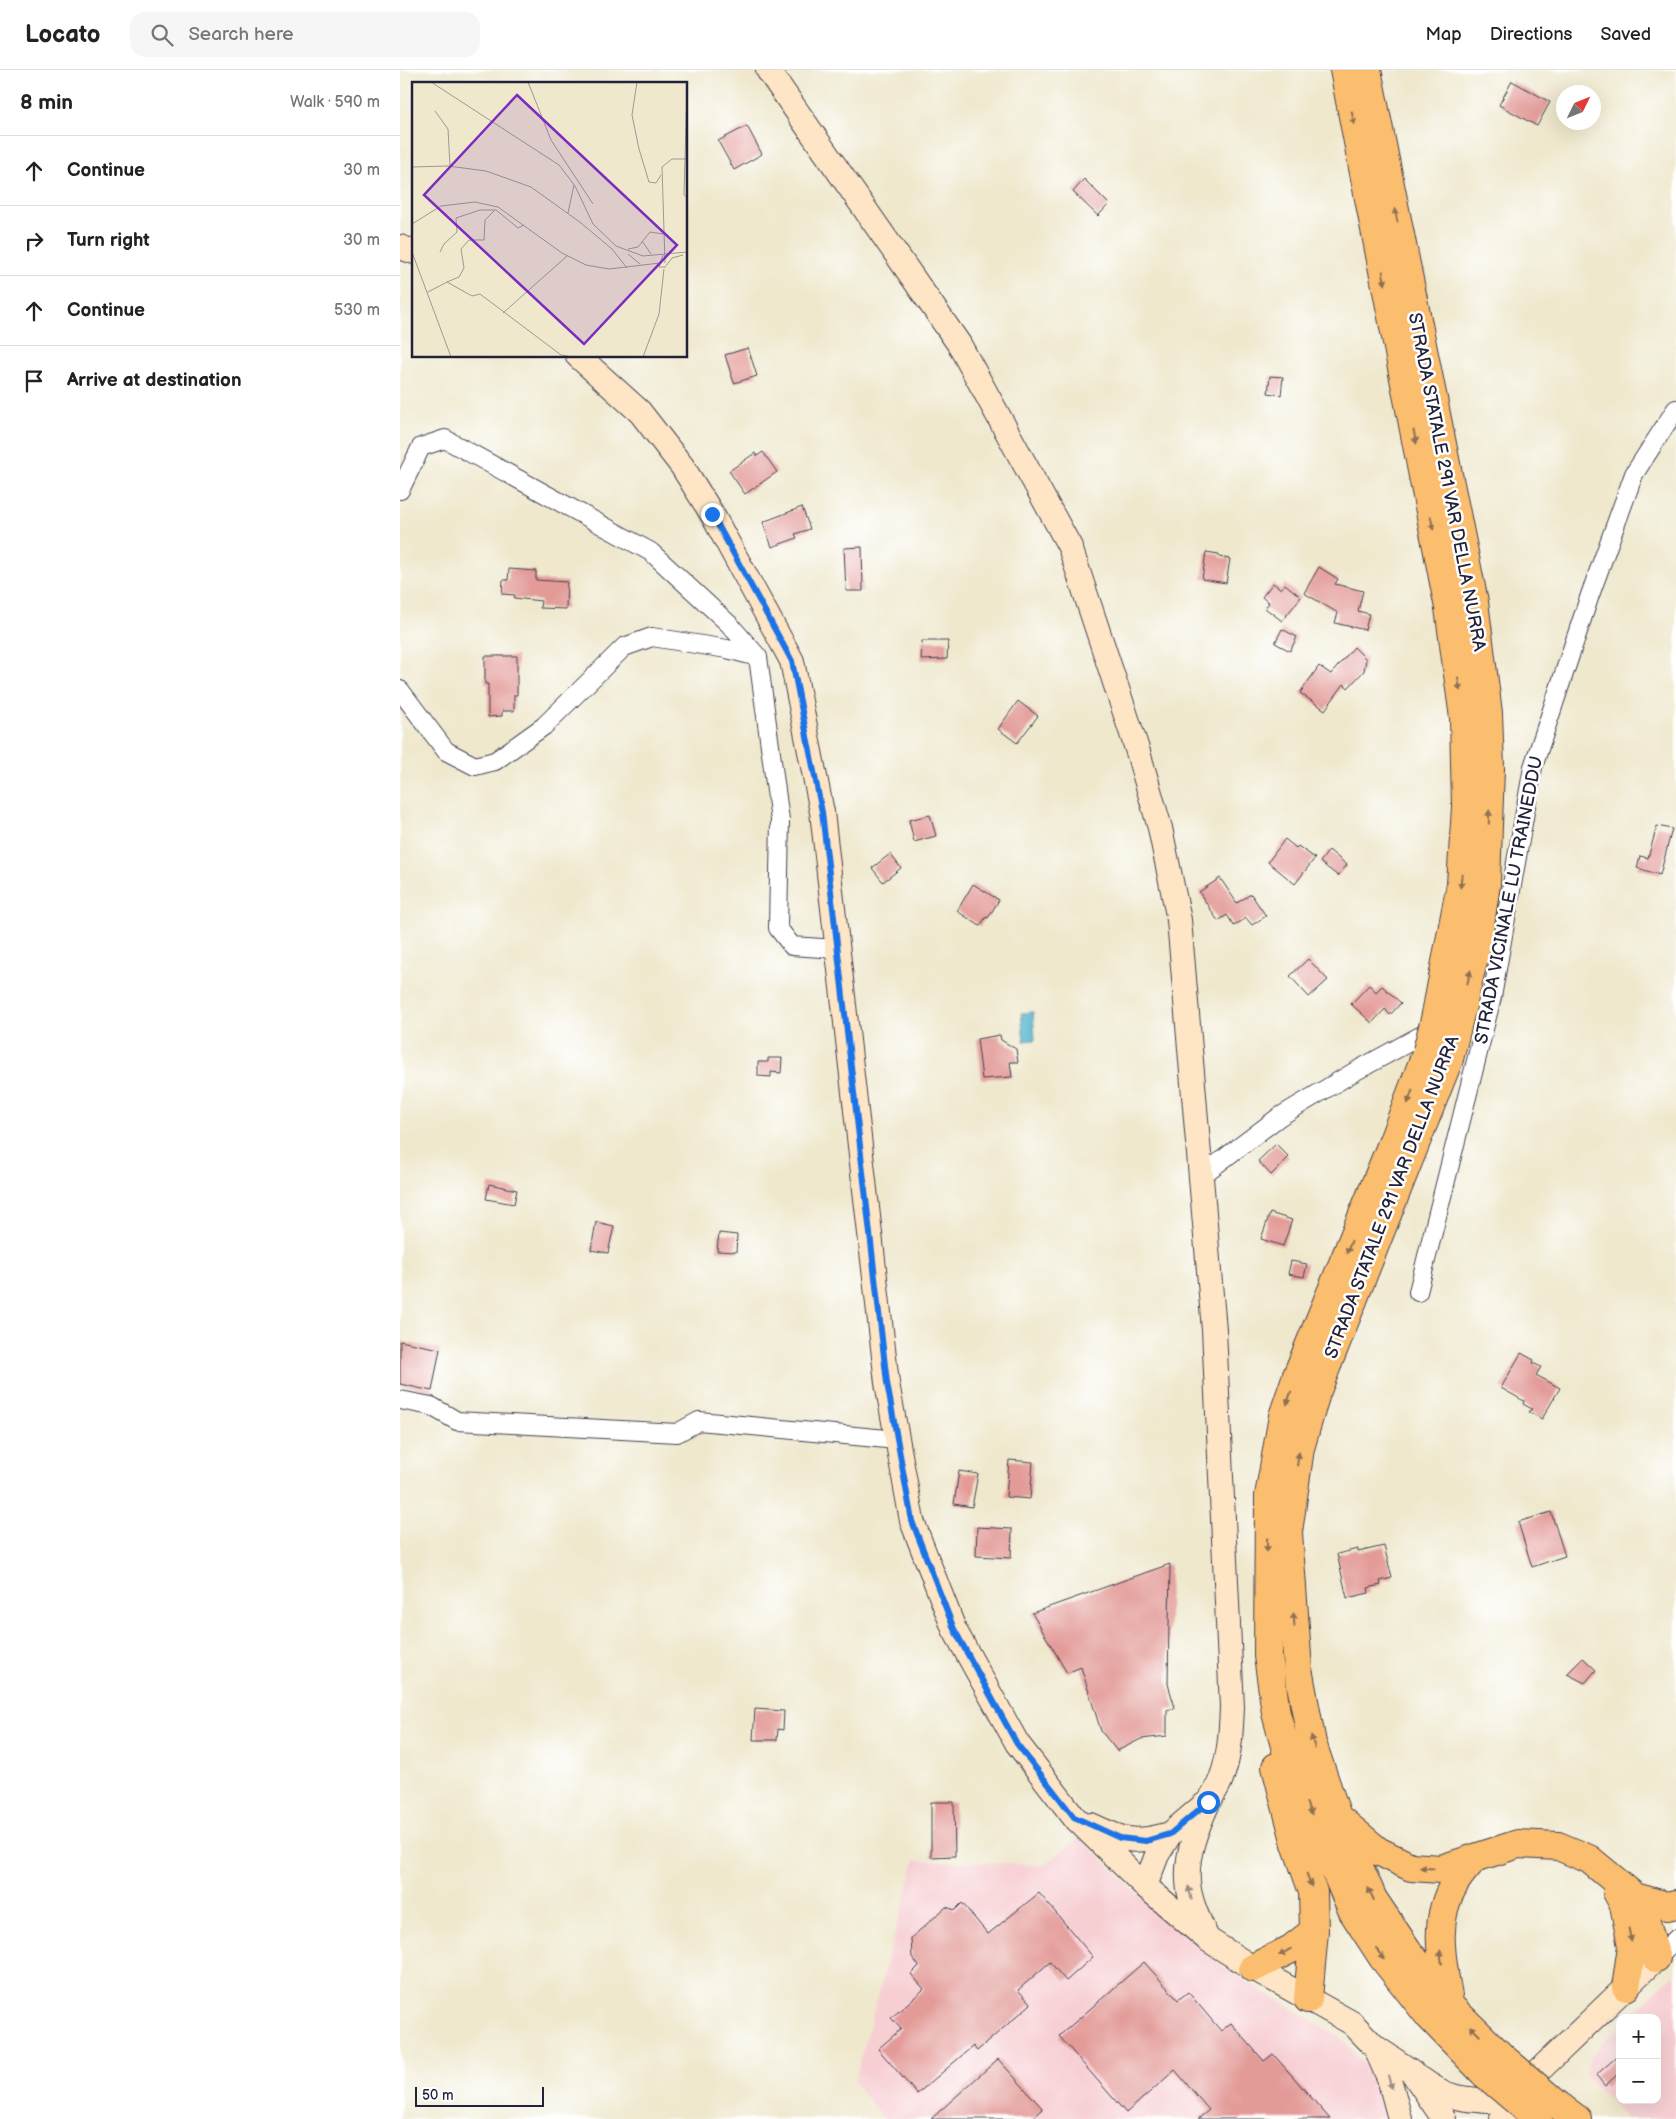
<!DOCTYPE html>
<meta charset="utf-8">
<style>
:root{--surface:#fff;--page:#f6f6f6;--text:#222;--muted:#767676;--line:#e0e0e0}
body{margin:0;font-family:"Balsamiq Sans",sans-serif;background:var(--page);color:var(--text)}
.controls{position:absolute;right:15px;bottom:15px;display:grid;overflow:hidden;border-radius:10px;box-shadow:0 5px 20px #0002}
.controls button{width:45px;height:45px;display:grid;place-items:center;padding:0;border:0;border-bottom:1px solid var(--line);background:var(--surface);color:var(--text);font:25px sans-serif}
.compass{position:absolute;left:1156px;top:15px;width:45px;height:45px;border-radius:50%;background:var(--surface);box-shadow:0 5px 20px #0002;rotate:47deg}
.scale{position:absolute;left:15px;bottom:12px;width:129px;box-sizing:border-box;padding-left:5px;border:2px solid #22223b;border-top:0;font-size:14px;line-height:18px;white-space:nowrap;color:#22223b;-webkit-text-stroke:4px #fff;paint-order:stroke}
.stop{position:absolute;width:15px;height:15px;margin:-11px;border:4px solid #1a73e8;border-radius:50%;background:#fff}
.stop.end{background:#1a73e8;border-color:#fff;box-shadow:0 1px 5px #0008}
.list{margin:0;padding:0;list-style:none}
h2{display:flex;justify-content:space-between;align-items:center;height:65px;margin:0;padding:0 20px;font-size:21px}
h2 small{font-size:16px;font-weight:400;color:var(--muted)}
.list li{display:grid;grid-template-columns:32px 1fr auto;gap:15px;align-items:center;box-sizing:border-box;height:70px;padding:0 20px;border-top:1px solid var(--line)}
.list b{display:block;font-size:19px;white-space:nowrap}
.list em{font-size:16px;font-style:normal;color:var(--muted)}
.icon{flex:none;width:28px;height:28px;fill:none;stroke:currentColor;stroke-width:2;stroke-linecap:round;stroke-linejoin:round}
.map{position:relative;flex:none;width:1276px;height:2049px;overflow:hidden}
header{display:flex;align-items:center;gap:30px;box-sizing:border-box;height:70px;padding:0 25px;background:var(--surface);border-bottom:1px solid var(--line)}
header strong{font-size:24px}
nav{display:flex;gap:28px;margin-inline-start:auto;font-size:18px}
.search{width:350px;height:45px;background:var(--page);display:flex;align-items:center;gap:12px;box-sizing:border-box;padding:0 18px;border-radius:15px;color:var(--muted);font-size:19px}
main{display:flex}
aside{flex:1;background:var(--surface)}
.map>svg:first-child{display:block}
</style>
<header>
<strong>Locato</strong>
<div class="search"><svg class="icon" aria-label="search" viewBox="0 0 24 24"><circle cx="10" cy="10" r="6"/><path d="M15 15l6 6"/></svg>Search here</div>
<nav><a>Map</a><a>Directions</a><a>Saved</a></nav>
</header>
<main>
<aside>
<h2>8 min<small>Walk · 590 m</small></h2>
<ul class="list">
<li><svg class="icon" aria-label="ahead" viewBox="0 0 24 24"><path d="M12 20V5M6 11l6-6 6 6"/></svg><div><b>Continue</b></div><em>30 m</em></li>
<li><svg class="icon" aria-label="right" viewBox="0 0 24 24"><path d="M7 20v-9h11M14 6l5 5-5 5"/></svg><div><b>Turn right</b></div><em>30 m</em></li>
<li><svg class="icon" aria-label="ahead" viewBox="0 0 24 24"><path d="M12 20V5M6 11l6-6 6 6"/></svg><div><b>Continue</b></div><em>530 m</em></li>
<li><svg class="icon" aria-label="arrive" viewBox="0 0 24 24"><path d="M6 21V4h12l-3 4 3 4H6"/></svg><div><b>Arrive at destination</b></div></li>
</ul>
</aside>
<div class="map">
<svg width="1276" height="2049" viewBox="0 0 1276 2049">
<rect width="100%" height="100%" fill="#fff"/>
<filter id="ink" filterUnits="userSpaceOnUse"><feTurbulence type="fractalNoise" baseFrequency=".02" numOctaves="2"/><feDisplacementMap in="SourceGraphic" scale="10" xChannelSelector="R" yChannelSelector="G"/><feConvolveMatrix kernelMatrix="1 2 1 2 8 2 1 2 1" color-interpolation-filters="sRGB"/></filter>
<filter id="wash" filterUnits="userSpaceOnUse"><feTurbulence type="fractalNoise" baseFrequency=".0096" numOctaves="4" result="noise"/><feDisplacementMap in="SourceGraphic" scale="20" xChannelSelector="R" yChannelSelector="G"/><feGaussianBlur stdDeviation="1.12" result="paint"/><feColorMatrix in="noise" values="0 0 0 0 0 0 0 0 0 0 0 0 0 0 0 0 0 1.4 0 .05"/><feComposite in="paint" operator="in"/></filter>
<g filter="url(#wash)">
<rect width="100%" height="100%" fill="#efe8cd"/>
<path fill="#f7cfd3" d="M680 1767 746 1832 822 1896 941 1968 966 1996 981 2025 986 2049H484L454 2013 515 1790 644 1795Z
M1276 1902V2049H1227L1186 2007 1190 1985 1220 1957V2030H1257V1948H1229Z"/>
<path fill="#4cb4cb" stroke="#376b83" d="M633 942 635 970 624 971 621 943Z"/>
<g id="blocks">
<path fill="#e39b98" d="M1112 11 1150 32 1137 56 1099 35Z
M347 56 362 84 334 100 318 71Z
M684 109 709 134 698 146 673 122Z
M348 278 357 306 334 313 325 285Z
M870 306 883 307 881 325 868 323Z
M363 382 377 402 345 424 329 401 355 383 357 386Z
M402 437 410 459 395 464 397 468 372 477 363 452Z
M462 477 463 521H446L444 478Z
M806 482 819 484V487L830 489 826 513 802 509Z
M919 497 938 509 935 514 963 521 958 541 969 544 965 560 935 553 938 543 904 523Z
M109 499 136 501V510L167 512 166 539 140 538 141 531 114 528 115 525 102 524 103 510H108Z
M873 513 881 519 885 514 901 527 882 551 865 538 869 533 862 527Z
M882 559 897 567 890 581 875 573Z
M522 571H548L547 589 521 590Z
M954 577 966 589 964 601 948 618 944 614 925 640 900 623 919 596 931 604Z
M85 586H117V625H114V641H102V646L88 647V614H85Z
M618 631 638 646 617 673 598 659Z
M530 745 536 766 514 772 509 750Z
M1257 756 1272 759 1260 805 1237 798 1240 786 1248 788Z
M885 769 896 778 898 776 915 788 895 814 868 792Z
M929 780 947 795 938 806 920 792Z
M490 784 501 798 483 812 472 798Z
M820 808 837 833 851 824 866 846 852 855 846 848 834 856 827 845 818 851 799 822Z
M573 814 599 830 588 848 586 847 580 856 557 841Z
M908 889 928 910 909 927 890 906Z
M969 915 976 922 982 916 1001 933 990 945 985 939 972 953 951 934Z
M600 965 601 970 616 979 618 992H610L612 1007 582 1009 577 969Z
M368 988H382L381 1003 371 1002V1007L358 1006V992H368Z
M876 1074 889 1087 871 1105 858 1091Z
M89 1114 117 1120 114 1134 86 1129Z
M870 1143 892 1150 883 1176 861 1169Z
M196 1152 214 1156 208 1183 191 1180Z
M319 1163 337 1165 336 1182 317 1181Z
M891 1191 907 1194 904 1207 888 1204Z
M0 1271 40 1279 32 1321 0 1314Z
M1121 1283 1134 1290 1133 1293 1141 1297 1136 1305 1160 1318 1142 1349 1129 1342 1132 1339 1123 1334 1124 1331 1101 1318Z
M609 1390 633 1392 630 1429 606 1427Z
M559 1401 578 1404 572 1437 554 1434Z
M1151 1442 1165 1486 1132 1497 1118 1452Z
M577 1457 612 1459 611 1488 576 1486Z
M984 1476 992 1508 980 1511 981 1515 968 1518 969 1523 947 1528 937 1484 958 1479V1482Z
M770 1494 768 1614 775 1638 767 1640V1666L741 1669 717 1681 701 1661 681 1597 667 1603 632 1543Z
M1183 1588 1196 1600 1185 1613 1167 1604Z
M355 1639 384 1641 383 1660 378 1659 377 1670H353Z
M531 1732H554L555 1786 531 1787Z
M639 1823 693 1887 666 1911 650 1892 618 1920 631 1934 577 1981 573 1976 517 2024 478 1979 501 1959 491 1948 524 1919 511 1904 519 1896 512 1887 511 1868 546 1837 555 1840 562 1833 588 1864Z
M744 1892 778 1930 788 1922 821 1961 831 1953 864 1991 873 1984 930 2049H798L809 2040 775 2000 726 2043 659 1966Z
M1220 1984V2002L1205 2016 1196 2005Z
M598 1989 643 2039 632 2049H531Z"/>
</g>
</g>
<g filter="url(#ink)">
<use href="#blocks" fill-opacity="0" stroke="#414051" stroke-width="1"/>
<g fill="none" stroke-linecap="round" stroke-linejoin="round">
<g stroke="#414051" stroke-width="20">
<path id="street" d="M0 420 21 377 45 369 251 482 329 554 358 587 380 750 378 858 392 876 437 879
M0 620 46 681 75 696 95 691 144 656 224 577 252 567 327 579 358 587
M801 1106 879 1047 954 1002 1092 927
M1018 1222 1092 927 1133 697 1190 525 1234 404 1276 339
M0 1330 31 1336 57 1351 277 1363 299 1351 497 1370
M1256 1888 1276 1869"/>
</g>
<g stroke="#414051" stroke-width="26">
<path id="secondary" d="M368 0 559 274 670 477 738 682 760 758 779 850 814 1260 832 1637C831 1661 830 1686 821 1709 818 1718 812 1725 808 1733 797 1757 786 1784 788 1811 789 1830 798 1849 806 1866
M0 177 14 182
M178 286 240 342 282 396 312 444 392 591 422 742 487 1313 512 1451 554 1559 617 1673 674 1747 745 1816 807 1869 853 1898 952 1953 975 1977 1012 2002 1044 2049
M691 1755C725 1771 734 1774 770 1764
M745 1816 757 1785 770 1764 805 1734
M975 1977 989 2008 1000 2049
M1021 2009C1047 2028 1059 2029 1090 2031
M1102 2049 1124 2015 1256 1888"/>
</g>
<g stroke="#414051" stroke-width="30">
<path id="highway" d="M944 0 1023 406
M967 0 1047 399
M1027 981 993 1071 896 1308 883 1346 869 1426 868 1586 876 1643 891 1698 953 1842 983 1888 1029 1946 1085 2004
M1049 989 916 1323 900 1378 888 1462 898 1599 912 1673 937 1746 973 1829 1008 1881 1049 1935 1101 1986
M876 1697 896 1774 913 1822 914 1861 908 1929
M942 1751 978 1781 1011 1797 1041 1799 1118 1774 1158 1776 1189 1789 1235 1827 1243 1841 1256 1888
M1217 1822 1224 1835 1232 1876 1226 1917
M1235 1827 1267 1836 1276 1834
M853 1898 891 1879 914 1861
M1049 1932C1042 1891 1032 1850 1055 1813 1060 1804 1068 1796 1074 1788
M1158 2035 1177 2049"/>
</g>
<use href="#street" stroke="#fff" stroke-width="18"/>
<use href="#secondary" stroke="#fde5c5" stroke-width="24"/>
<use href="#highway" stroke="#fbbd6e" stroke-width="28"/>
<g stroke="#414051" stroke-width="30" stroke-linecap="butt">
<path id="highway-bridge" d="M1047 399 1074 532 1088 643 1090 698 1086 814 1077 875 1049 989
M1023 406 1049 538 1064 648 1066 737 1061 814 1035 949 1027 981
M1101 1986 1158 2035
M1085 2004 1138 2049"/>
</g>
<use href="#highway-bridge" stroke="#fbbd6e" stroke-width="28"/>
</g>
<defs><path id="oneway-solid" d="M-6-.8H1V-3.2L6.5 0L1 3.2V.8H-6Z" transform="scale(1.25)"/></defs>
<g fill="#8e7054">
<use href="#oneway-solid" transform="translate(953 48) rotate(79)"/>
<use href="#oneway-solid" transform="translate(996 145) rotate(-101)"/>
<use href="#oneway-solid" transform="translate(984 208) rotate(79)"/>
<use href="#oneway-solid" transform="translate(1015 367) rotate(78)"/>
<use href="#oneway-solid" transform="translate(1032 453) rotate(79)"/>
<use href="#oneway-solid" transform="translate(1059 614) rotate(82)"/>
<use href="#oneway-solid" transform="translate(1089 747) rotate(-88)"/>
<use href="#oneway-solid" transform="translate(1061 811) rotate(96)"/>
<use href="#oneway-solid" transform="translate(1069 907) rotate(-76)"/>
<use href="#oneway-solid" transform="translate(1010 1027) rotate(110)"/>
<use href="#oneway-solid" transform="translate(949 1177) rotate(112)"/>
<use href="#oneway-solid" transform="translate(889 1328) rotate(109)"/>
<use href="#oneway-solid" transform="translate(898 1389) rotate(-82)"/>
<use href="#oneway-solid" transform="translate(867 1475) rotate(91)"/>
<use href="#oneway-solid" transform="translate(894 1550) rotate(-94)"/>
<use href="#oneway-solid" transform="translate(913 1672) rotate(-105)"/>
<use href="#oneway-solid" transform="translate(909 1739) rotate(67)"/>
<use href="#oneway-solid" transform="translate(1027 1798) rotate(-177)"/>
<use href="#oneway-solid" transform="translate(909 1810) rotate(70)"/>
<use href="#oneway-solid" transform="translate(971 1824) rotate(-115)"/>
<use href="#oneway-solid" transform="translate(1230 1865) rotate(78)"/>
<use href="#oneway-solid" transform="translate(885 1882) rotate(151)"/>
<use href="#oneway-solid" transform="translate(980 1884) rotate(56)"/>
<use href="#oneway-solid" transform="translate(1041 1887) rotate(-97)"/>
<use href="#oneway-solid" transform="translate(1075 1961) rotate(-135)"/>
</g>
<g fill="#9a8d87">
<use href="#oneway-solid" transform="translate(790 1823) rotate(-104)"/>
<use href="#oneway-solid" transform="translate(990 2012) rotate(73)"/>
</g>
</g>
<g fill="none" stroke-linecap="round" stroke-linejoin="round" filter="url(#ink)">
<path stroke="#1a73e8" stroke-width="6" d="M312 444 392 591 422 742 487 1313 512 1451 554 1559 617 1674 674 1747 720 1768 746 1771 770 1764 808 1732"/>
</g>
<g text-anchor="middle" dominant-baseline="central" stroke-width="5" stroke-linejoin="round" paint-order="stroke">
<g font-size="18" fill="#22223b" stroke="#fff">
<text transform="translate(1047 412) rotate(79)">STRADA STATALE 291 VAR DELLA NURRA</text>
<text transform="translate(1109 830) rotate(-79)">STRADA VICINALE LU TRAINEDDU</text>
<text transform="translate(992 1127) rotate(-69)">STRADA STATALE 291 VAR DELLA NURRA</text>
</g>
</g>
<g transform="translate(12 12)">
<rect width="275" height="275" fill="#efe8cd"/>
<path fill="none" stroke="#9d9993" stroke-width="1" d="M19 0 147 83 163 104 181 142 204 164 231 174 275 170M116 0 139 58 181 122M225 0 220 33 227 67 237 100 244 101 249 93M275 4 272 113 275 115M23 29 36 47 38 84M0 85 36 84 74 89 119 105 169 141 200 167 215 186M156 131 162 103M0 142 29 124 63 120 86 125 150 171 174 183 197 187 248 181M230 159 239 172M216 167 226 165 238 150 251 152M0 170 39 275M28 170 32 162 45 150 44 136 68 128H84L106 146 112 143M216 172 228 182M251 173 247 185H254M253 181 250 85 260 77H275M254 184 260 176 271 173M35 200 47 195 52 186 49 167 57 158H72L73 138 82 129M16 210 35 200 60 214 68 212 149 273 161 275M91 231 155 174M231 275 247 232 252 187"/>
<path fill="#7b2cbf" fill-opacity="0.15" stroke="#7b2cbf" stroke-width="2.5" d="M105 13 265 163 172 262 12 113Z"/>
<rect width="275" height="275" fill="none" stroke="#22223b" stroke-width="2.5"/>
</g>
</svg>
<div class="controls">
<button>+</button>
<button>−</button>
</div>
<svg class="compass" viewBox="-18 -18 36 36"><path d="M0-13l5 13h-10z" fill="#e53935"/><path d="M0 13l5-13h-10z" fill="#767676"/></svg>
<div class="scale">50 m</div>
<div class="stop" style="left:808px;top:1732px"></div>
<div class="stop end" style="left:312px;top:444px"></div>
</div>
</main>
